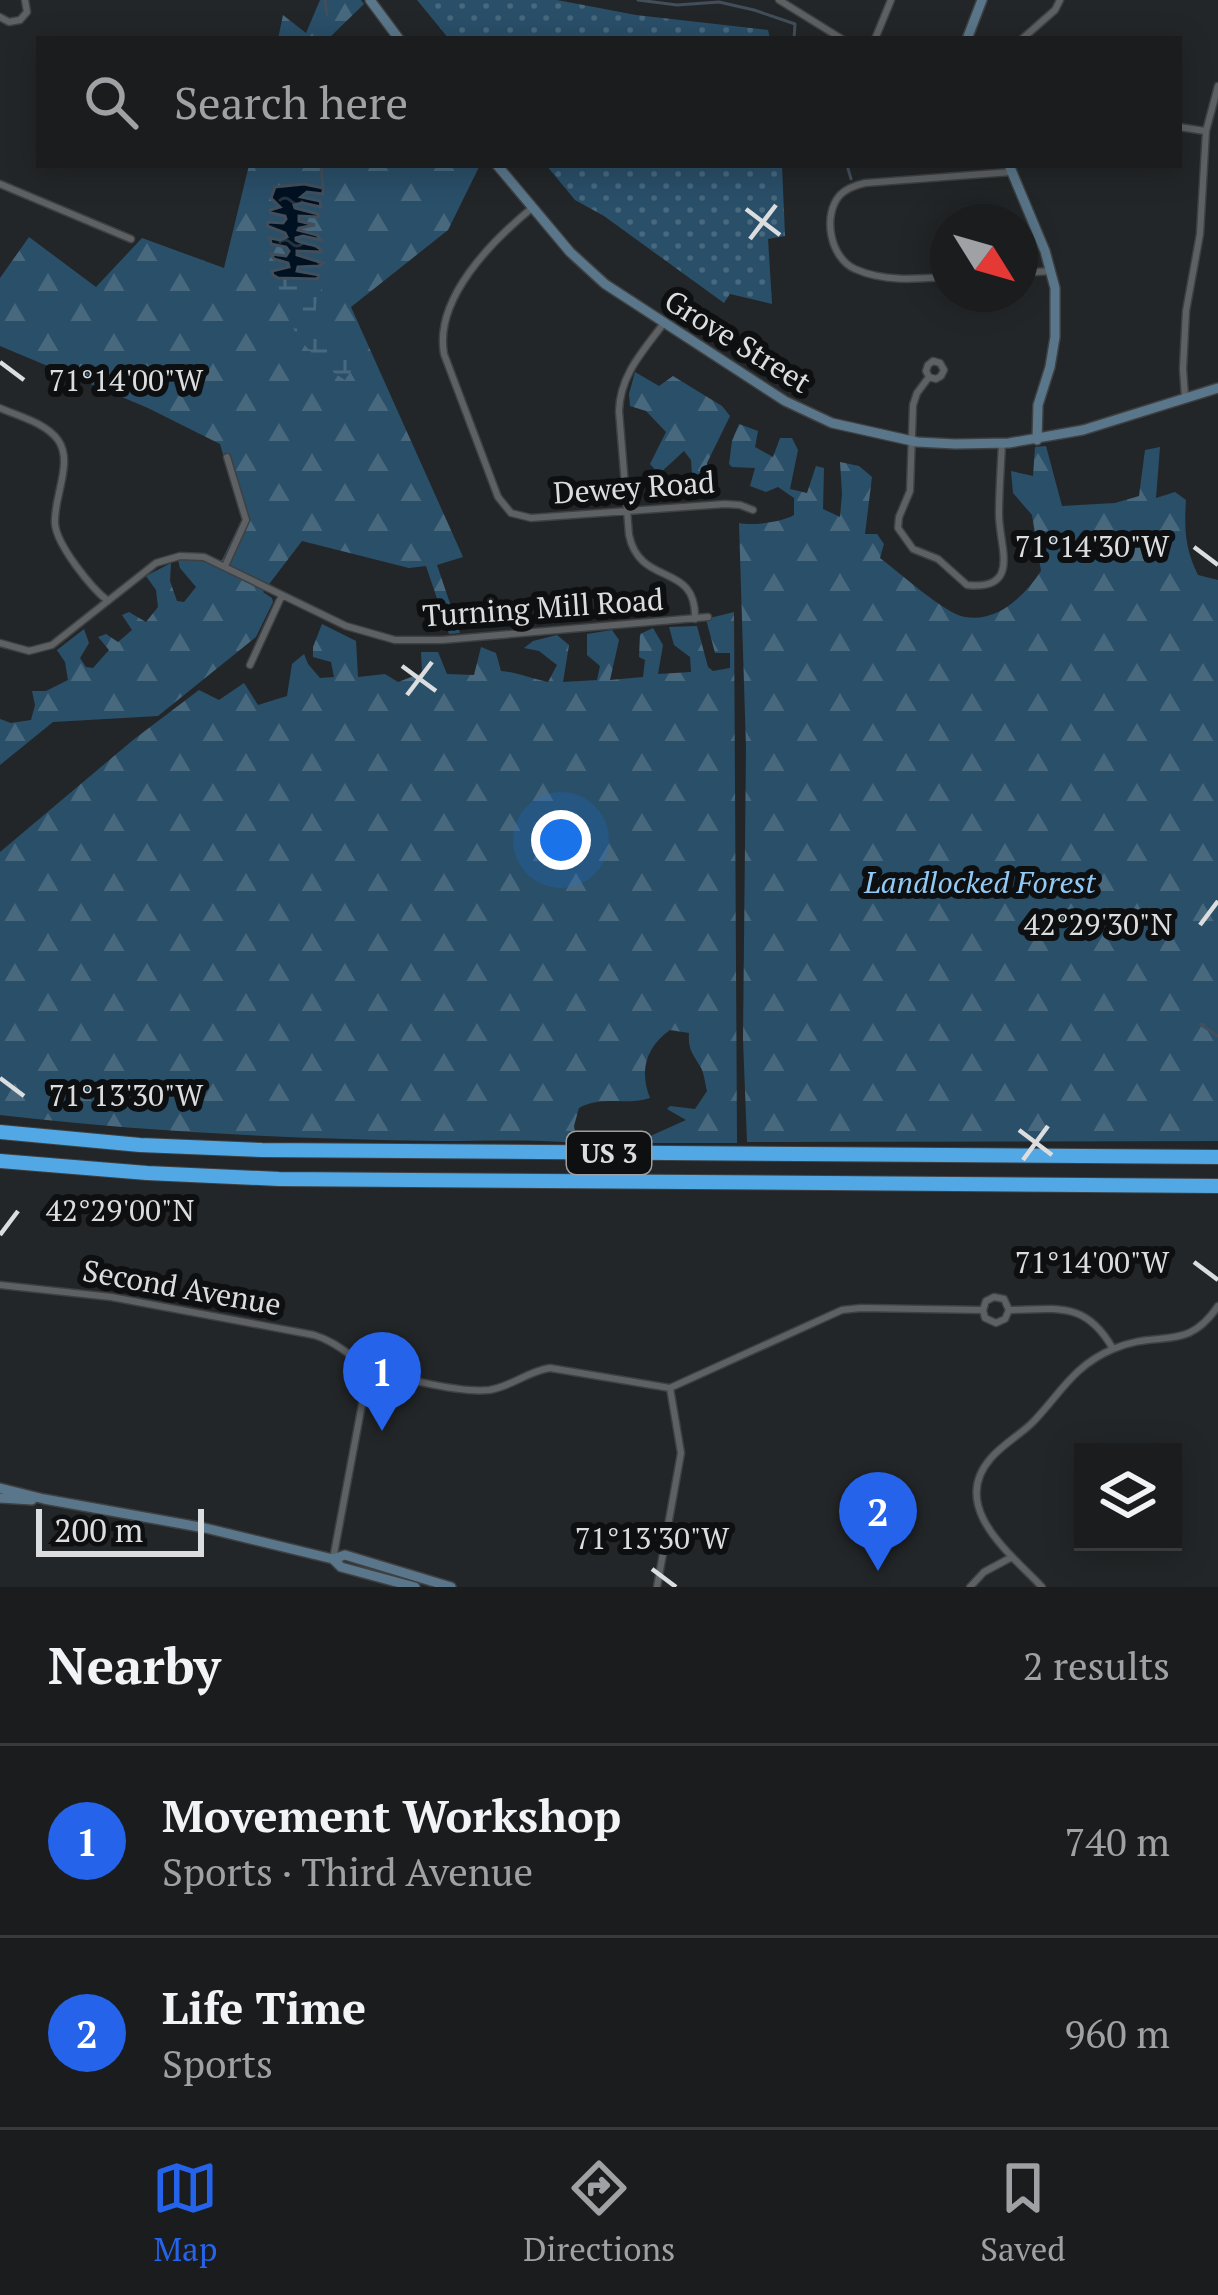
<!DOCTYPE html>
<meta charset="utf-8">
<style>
:root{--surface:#1a1c1e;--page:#27292b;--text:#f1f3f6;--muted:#9fa1a4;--line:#383a3c;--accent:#2563eb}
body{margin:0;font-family:"PT Serif",serif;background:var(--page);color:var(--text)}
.controls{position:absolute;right:36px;bottom:36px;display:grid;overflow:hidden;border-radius:0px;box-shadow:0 6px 30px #0003}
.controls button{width:108px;height:108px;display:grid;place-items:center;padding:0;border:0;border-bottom:3px solid var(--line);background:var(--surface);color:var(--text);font:60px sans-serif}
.compass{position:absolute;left:930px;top:204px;width:108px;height:108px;border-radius:50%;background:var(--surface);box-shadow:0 6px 30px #0003;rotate:127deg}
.scale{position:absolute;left:36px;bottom:30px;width:168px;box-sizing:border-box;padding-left:12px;border:6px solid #dbddde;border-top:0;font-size:33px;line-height:42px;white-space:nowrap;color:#dbddde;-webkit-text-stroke:9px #0d0f10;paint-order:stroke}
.you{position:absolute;left:561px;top:840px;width:42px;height:42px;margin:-30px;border:9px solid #fff;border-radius:50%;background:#1a73e8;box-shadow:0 0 0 18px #1a73e833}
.badge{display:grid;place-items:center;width:78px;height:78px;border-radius:50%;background:var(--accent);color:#fff;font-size:39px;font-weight:700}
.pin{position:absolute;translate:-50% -99px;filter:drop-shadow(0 3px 6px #0008)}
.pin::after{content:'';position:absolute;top:63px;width:42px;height:36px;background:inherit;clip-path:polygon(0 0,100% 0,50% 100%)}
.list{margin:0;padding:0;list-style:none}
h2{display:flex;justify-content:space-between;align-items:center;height:156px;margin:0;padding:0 48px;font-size:51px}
h2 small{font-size:39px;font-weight:400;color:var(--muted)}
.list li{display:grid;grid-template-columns:78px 1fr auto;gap:36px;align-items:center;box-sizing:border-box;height:192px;padding:0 48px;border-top:3px solid var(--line)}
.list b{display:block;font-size:45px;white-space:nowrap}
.list p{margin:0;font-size:39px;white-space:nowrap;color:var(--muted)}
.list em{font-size:39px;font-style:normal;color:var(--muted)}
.icon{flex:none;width:66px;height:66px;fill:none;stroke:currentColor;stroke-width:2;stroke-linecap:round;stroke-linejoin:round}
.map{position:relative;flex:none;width:1218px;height:1587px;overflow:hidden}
.search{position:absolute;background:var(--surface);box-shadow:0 6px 30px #0003;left:36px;right:36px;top:36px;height:132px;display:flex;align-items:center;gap:30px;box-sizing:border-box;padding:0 42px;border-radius:0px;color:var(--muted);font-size:45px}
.sheet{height:540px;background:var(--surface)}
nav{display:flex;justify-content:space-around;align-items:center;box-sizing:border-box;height:168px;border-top:3px solid var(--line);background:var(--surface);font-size:33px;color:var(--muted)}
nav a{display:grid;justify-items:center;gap:6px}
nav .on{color:var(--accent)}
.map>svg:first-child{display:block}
</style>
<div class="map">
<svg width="1218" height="1587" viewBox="0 0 1218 1587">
<defs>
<pattern id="grass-dots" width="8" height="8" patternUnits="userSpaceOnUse" patternTransform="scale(3)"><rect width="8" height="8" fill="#2a4f69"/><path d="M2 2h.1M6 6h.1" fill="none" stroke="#48687e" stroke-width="1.8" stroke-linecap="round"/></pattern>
<pattern id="forest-firs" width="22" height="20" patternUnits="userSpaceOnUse" patternTransform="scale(3)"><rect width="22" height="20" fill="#2a4f69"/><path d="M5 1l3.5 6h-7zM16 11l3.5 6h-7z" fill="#48687e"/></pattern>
<pattern id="wetland-marsh" width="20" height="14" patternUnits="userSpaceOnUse" patternTransform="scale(3)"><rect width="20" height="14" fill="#2a4f69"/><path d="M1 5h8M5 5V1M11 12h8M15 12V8" fill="none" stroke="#48687e"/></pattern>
<pattern id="water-ripples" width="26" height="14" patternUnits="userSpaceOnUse" patternTransform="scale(3)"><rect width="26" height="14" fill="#001121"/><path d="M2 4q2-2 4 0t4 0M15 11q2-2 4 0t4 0" fill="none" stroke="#253341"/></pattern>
</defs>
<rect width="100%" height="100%" fill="#232628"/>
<path fill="url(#grass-dots)" d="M417 0H557L636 15 768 30 770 39H449Z
M546 165H782L785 236 768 239 772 304 730 294 724 303 604 216 575 200Z"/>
<path fill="url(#forest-firs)" d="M320 0H361L364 4 328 39H278L283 15 306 33Z
M249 165H480L448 230 351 307 463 557 437 565 460 633 449 634 426 566 409 568 302 541 263 592 272 598 273 602 256 637 158 716 53 722 0 765V719L11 723 31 720 35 705 32 691H46L68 680 65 662 57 650 84 629 89 643 80 658 86 667 93 668 109 650 98 637 106 634 118 642 132 630 122 615 129 612 146 622 158 607 156 590 146 576 171 563 170 581 177 601 184 602 196 587 180 568 178 560H202L219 566 242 519 220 444 148 408 0 346V278L29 237 96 287 142 238 224 268Z
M635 372 659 386 673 376 722 406 730 416 707 463 711 485 705 492 693 491 691 460 684 451 659 474 650 464 666 432 646 411 630 406 629 394Z
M739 424 758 431 755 447 773 457 780 438H792L798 450 790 489 807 493 816 466 824 468 823 509 840 517 842 494 840 462 859 466 872 477 865 534H877L884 544 880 558C899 572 945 614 965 617 998 623 1025 595 1041 571L1032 515 1013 493 1011 471 1033 476 1035 447 1046 446 1062 506 1115 503 1139 496 1145 450 1160 447 1156 498 1175 492 1186 500C1184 529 1185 549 1198 575L1218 580V1141L747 1142 743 1039 746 748 739 523C752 526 783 522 794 515V498L778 487 766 492 750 486 755 468 732 467 729 464 732 441Z
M734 612 737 1143H581L579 1131 646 1138 686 1120 667 1109 670 1106 695 1109 707 1091C705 1083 704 1072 700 1066 692 1053 688 1049 689 1033L670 1030C646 1047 639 1071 650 1098 624 1106 604 1095 579 1108L574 1126 577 1143C531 1139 486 1141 439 1141 293 1139 146 1132 0 1115V852L133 740 199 690 219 700 244 683 258 705 287 696 292 664 304 654 308 664 320 678 334 677 331 662 313 657V647L322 624 356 641 358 677 385 674 398 682 422 673 421 652H438L447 674 474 675 481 647 496 653 501 671C517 672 532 679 548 682L557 665 539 651 524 648 533 641 557 635 569 645 563 682 597 680 600 666 587 655V634L612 630 619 640 610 680 643 677 645 660 639 657 640 634 653 628 663 645 658 674 691 672 690 657 674 645 669 627 697 626 708 667 713 671 730 668V653H715L706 619Z"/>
<path fill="url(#wetland-marsh)" d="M278 278 317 279 322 287C320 294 316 300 316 307 314 333 341 351 353 368L345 380C310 359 279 320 278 278Z"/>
<path fill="url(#water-ripples)" stroke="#424e5a" stroke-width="3" d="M304 184 323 188V194L307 192 301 197 320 201 321 207 303 203 294 205 295 208 318 214V217L299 216V221L315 225 299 228 298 230 317 235 321 240 303 236 296 238V240C305 246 317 242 322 252L297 251V255L323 263 319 266 298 267 297 271 319 275 317 279 278 278 273 275 272 271 289 267 288 263 274 259 271 254 286 256 289 251 286 247 271 244 270 238 280 240 287 237 285 233 267 226 268 222 283 223 286 219 285 216 271 213 270 210 280 207 271 198 275 187Z"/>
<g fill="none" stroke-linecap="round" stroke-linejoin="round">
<path stroke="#424e5a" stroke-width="3" d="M325 0 327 15
M638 0 677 5 719 2 754 10 795 24 794 39
M321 165 323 188
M847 165 851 179
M1200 1024 1218 1036"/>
<g stroke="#3e4042" stroke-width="9">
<path id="street" d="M779 0 842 39
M0 17 9 22 20 20 27 12 25 0
M875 39 891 0
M1022 39 1055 10 1060 0
M1179 127 1205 131
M0 184 131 239
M532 208C493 240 434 298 444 354L498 497 511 513 531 518 725 504 740 505 753 510
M1020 273 1051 271
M948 277C917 279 884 282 855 269 830 258 822 215 840 195 847 188 856 185 865 183L1011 172
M664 323C643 351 620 375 619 411L629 535C640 588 697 561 695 619
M929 377 936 379 941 376 944 370 940 363 933 361 928 365 926 371 929 377 917 393 913 405 910 491 899 517 898 528 913 549 938 559 967 585C1023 591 998 544 999 513 999 490 1001 466 1002 443
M1185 397 1183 369 1186 311 1200 234 1206 131 1218 86
M0 408C18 416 46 423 58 440 74 462 53 498 55 524 57 545 91 588 108 601
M225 566 246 520 227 457
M0 643 29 651 52 645 156 563 180 556 204 557 346 626 395 640H442L708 617
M250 665 282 595
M0 1285 111 1297 314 1335C334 1341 346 1353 363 1363 387 1377 460 1393 489 1390 511 1387 528 1371 550 1368L670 1388
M1009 1310C1058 1309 1086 1301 1113 1349
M353 1358 363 1381V1396
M672 1387 842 1310 861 1308 983 1310 985 1318 996 1323 1005 1319 1009 1310 1004 1299 994 1297 986 1301 983 1310
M333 1559 363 1399 370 1382
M657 1587 681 1453 670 1388
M970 1587 984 1572 1012 1557
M1042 1587C1011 1554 948 1507 991 1458 1003 1444 1020 1435 1033 1422 1061 1393 1073 1366 1113 1349 1159 1329 1187 1353 1218 1306"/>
</g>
<g stroke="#3e4042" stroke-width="12">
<path id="secondary" d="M370 0 399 39
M967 39 982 0
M497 165 570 252 605 284 785 401 832 423 917 442 955 444 1009 443 1083 430 1218 388
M1009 165 1045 251 1055 288V337L1050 367 1038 405 1037 440
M0 1488 44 1499 205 1528 333 1559 341 1567 415 1587
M0 1498 32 1500
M333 1559 345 1555 451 1587"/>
</g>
<g stroke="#3e4042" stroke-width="16">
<path id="highway" d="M0 1132 140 1145 262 1150 1218 1157
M0 1161 147 1173 279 1179 1218 1186"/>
</g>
<use href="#street" stroke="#5e6164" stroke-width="6"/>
<use href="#secondary" stroke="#5a768a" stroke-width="9"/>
<use href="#highway" stroke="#52a8e4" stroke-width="14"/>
</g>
<path fill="none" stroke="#dbddde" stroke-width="4.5" d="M746 209 780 235M750 239 776 205M0 362 24 380M1194 547 1218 565M402 666 436 691M407 695 432 662M1200 925 1218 901M0 1078 24 1096M1019 1130 1052 1155M1023 1160 1048 1126M0 1235 18 1211M1194 1262 1218 1280M652 1569 676 1587"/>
<g text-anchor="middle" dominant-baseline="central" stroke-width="12" stroke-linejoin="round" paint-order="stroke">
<rect fill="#0d0f10" stroke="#9d9fa0" stroke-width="3" x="567" y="1132" width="84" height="42" rx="9"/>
<g font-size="27" font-weight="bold" fill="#dbddde">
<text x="609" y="1153">US 3</text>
</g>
<g font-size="30" fill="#dbddde" stroke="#0d0f10">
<text transform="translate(738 341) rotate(32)">Grove Street</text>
<text transform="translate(634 487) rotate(-4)">Dewey Road</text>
<text transform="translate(543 607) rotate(-4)">Turning Mill Road</text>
<text transform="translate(182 1287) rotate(10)">Second Avenue</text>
</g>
<g font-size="30" font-style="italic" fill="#92caf5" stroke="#0d0f10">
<text x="980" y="882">Landlocked Forest</text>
</g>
</g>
<g font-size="30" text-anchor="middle" fill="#dbddde" stroke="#0d0f10" stroke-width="12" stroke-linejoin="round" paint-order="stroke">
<text x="126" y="391">71°14'00"W</text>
<text x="1092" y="557">71°14'30"W</text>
<text x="1098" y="935">42°29'30"N</text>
<text x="126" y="1106">71°13'30"W</text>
<text x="120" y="1221">42°29'00"N</text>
<text x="1092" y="1273">71°14'00"W</text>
<text x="652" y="1549">71°13'30"W</text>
</g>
</svg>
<div class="controls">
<button><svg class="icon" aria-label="layers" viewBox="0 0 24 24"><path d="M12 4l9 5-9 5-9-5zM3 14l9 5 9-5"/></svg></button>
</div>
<svg class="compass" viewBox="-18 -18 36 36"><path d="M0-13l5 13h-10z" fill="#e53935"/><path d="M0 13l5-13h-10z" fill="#9fa1a4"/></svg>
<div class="scale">200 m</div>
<div class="you"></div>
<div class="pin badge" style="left:382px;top:1431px">1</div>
<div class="pin badge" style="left:878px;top:1571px">2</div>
<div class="search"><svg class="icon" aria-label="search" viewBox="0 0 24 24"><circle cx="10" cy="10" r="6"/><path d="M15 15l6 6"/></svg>Search here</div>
</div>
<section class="sheet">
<h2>Nearby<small>2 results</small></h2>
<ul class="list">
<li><span class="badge">1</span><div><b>Movement Workshop</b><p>Sports · Third Avenue</p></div><em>740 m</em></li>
<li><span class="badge">2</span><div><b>Life Time</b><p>Sports</p></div><em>960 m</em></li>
</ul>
</section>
<nav>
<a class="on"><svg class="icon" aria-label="map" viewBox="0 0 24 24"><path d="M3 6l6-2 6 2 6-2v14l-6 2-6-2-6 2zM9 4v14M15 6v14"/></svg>Map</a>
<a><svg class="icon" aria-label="directions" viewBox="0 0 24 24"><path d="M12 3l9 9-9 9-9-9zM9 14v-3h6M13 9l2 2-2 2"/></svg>Directions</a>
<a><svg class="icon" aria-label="saved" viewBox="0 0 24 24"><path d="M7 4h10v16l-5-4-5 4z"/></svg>Saved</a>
</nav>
